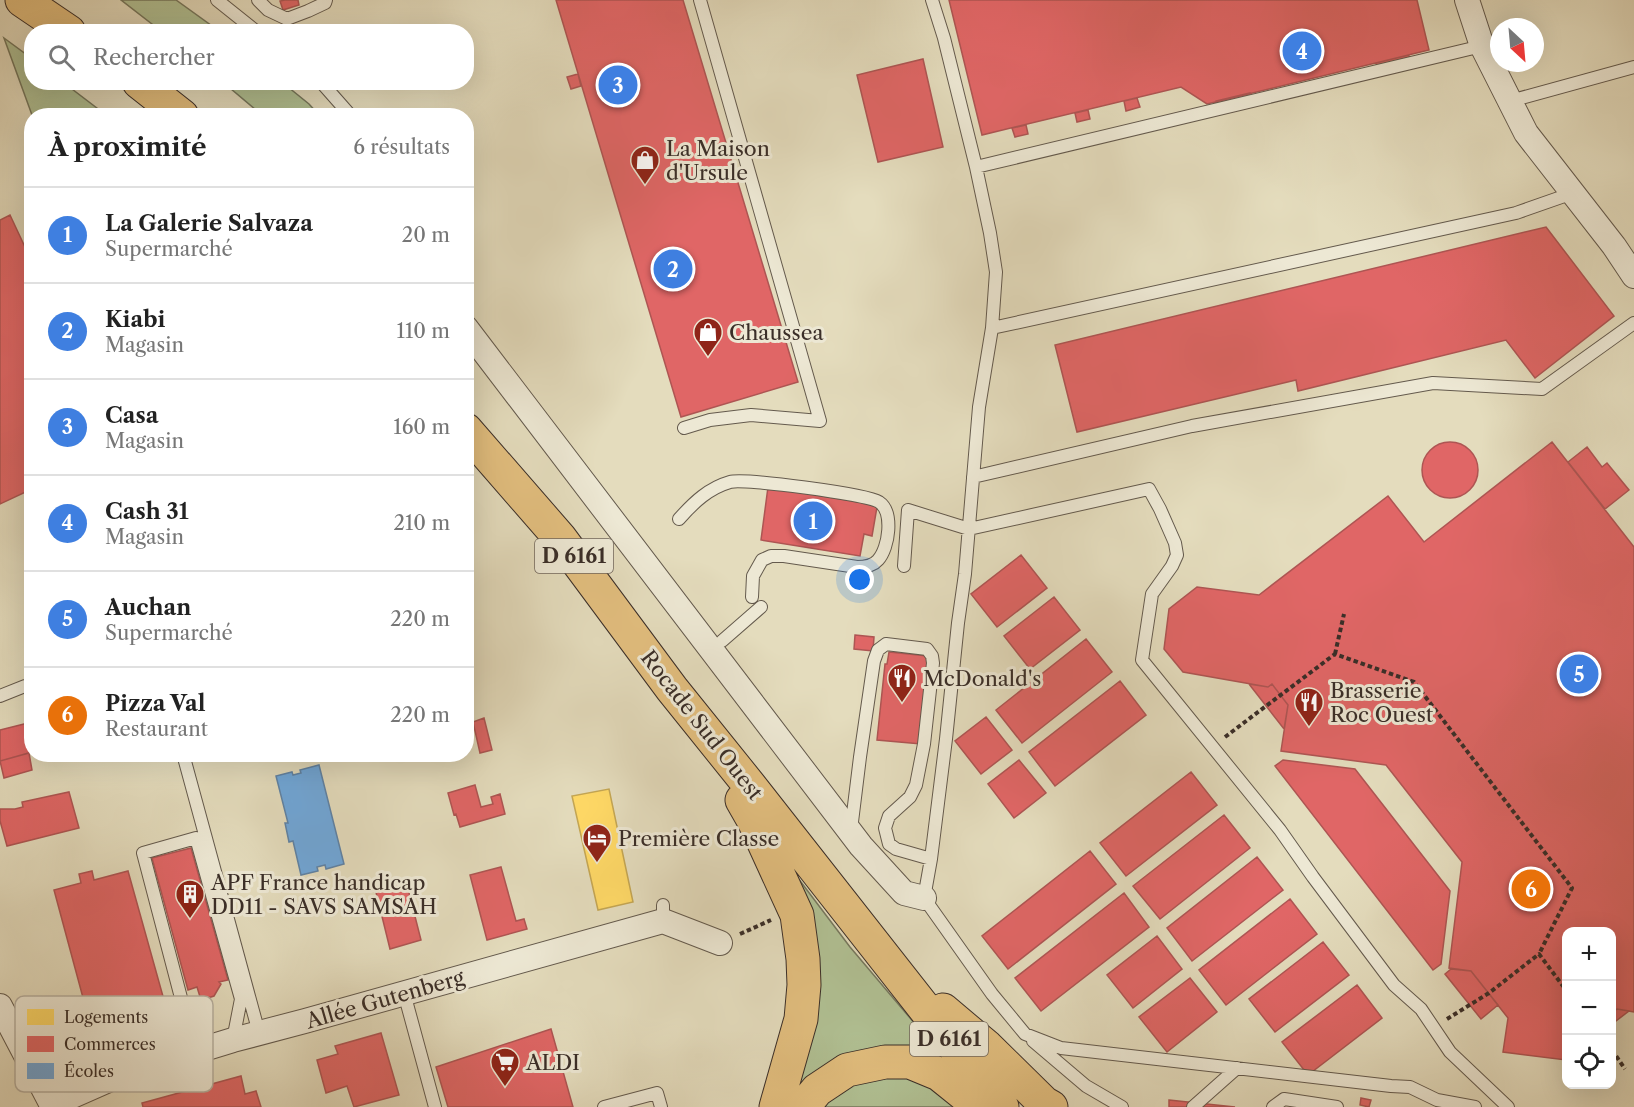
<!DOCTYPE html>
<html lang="fr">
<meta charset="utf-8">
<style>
:root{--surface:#fff;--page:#f2f2f2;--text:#222;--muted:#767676;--line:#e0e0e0;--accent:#8f2418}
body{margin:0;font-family:"Libre Caslon Text",serif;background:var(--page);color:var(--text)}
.controls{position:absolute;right:18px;bottom:18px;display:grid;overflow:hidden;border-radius:12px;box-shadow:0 6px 24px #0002}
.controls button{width:54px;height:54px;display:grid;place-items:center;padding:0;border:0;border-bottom:2px solid var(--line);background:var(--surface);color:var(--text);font:30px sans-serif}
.compass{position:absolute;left:1490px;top:18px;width:54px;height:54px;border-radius:50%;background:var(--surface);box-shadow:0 6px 24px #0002;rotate:154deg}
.you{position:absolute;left:860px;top:580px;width:21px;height:21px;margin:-15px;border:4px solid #fff;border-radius:50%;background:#1a73e8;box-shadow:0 0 0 9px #1a73e833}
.badge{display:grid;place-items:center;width:39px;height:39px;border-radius:50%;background:var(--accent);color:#fff;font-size:20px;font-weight:700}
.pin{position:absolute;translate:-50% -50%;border:3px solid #fff;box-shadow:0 2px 6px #0006}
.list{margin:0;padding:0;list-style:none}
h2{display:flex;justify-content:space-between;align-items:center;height:78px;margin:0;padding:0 24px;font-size:26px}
h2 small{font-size:20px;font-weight:400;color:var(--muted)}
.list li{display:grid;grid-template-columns:39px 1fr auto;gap:18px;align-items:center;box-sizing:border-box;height:96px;padding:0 24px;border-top:2px solid var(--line)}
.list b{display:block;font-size:22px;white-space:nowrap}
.list p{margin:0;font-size:20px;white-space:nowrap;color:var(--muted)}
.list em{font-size:20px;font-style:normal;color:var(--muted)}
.icon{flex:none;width:33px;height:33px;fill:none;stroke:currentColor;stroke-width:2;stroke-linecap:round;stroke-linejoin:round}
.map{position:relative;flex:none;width:1634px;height:1107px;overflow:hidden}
.search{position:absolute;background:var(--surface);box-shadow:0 6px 24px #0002;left:24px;top:24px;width:450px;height:66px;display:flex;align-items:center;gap:15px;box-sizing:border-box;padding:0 21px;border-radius:24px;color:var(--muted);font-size:22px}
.panel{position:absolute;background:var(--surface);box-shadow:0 6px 24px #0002;left:24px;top:108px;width:450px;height:654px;border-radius:24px}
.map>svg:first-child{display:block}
</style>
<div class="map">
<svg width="1634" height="1107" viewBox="0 0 1634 1107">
<rect width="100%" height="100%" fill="#e4dcbd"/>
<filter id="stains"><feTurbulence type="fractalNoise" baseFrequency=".00333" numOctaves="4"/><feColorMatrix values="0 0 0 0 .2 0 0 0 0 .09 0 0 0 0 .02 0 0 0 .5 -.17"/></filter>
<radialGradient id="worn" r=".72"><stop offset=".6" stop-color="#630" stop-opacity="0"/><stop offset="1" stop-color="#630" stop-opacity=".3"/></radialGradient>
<path fill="#b1c194" stroke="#76785e" stroke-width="1.5" d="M121 0H176L219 31H161Z
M4 38 31 58 32 82 64 83 106 115H32Z
M224 83H283L309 104 319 115H262Z
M773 845 850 947 965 1083 928 1057 792 1107 806 1026Z
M903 1071 965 1107H815L844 1079Z"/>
<path fill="#ffd966" stroke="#c4a653" stroke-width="1.5" d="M609 789 633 902 598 910 572 796Z"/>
<path fill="#e06666" stroke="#ae5553" stroke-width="1.5" d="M285 0H298L299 5 283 10 280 1Z
M556 0H683L798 382 681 417Z
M949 0H1417L1429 50 1207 104 1181 87 982 135Z
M1409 55 1411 64 1379 72 1376 63Z
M923 59 943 147 878 162 857 75Z
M578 74 581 86 571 89 567 77Z
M1250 93 1252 103 1218 111 1216 101Z
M1137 98 1140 107 1126 111 1124 101Z
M1088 110 1090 119 1077 122 1075 113Z
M1026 125 1028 134 1015 137 1012 128Z
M10 215 32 262V489L0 504V220Z
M1546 227 1614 316 1535 378 1506 340 1298 391 1296 380 1077 432 1055 345Z
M1552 442 1634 547V1012L1617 1009 1612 1013V932H1566V1060L1503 1052 1508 1018 1471 971 1449 968 1462 862 1386 765 1281 751 1288 705 1272 684 1268 687 1183 672 1164 649 1169 609 1197 587 1259 595 1388 496 1424 542Z
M1422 470a28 28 0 1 1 56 0a28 28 0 1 1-56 0Z
M1587 447 1602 467 1607 463 1629 490 1605 509 1568 462Z
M768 487 865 503 877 507 872 536 864 534 860 556 761 540Z
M1021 555 1047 588 997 627 971 594Z
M1054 597 1080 630 1030 669 1004 636Z
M855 635 874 637 873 651 854 649Z
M1086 639 1112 672 1022 743 996 710Z
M889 652 928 656 921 744 877 740 885 664H887Z
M1120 681 1146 715 1055 786 1029 752Z
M1249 684 1268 687 1272 684 1288 705 1284 729Z
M986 717 1012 750 981 774 955 741Z
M484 718 492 750 480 753 473 722Z
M32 722V752L0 761V730Z
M29 753 32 770 4 778 0 761Z
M1019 760 1046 793 1014 818 988 784Z
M1283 760 1355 769 1450 891 1441 964 1433 970 1275 766Z
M1191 772 1217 805 1126 876 1100 843Z
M475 785 481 807 493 804 491 797 500 794 505 814 460 827 456 814 454 815 448 793Z
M69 792 79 828 7 846 0 821V809H15L23 807 22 802Z
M1224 815 1250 848 1160 919 1133 886Z
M191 848 228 980 219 982 221 984 214 996 201 1000 197 987 188 990 152 858Z
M1090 851 1116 884 1008 969 982 936Z
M1257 857 1283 890 1192 961 1167 928Z
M501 867 516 921 524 919 527 929 487 940 470 875Z
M92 871 94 880 128 871 164 1000 89 1020 54 890 81 883 79 874Z
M406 881 421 940 390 949 375 888Z
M1124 893 1149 927 1041 1011 1015 978Z
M1290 899 1317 934 1226 1005 1199 970Z
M1157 936 1182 969 1133 1008 1107 975Z
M1323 942 1349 975 1275 1032 1249 999Z
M1451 969 1471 971 1498 1005 1481 1019 1445 974Z
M1190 978 1217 1012 1167 1052 1139 1017Z
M1357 985 1382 1018 1308 1075 1282 1042Z
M1617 1009 1629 1011 1612 1024V1013Z
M551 1029 573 1107H448L436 1067Z
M381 1033 399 1095 354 1107 347 1086 326 1093 317 1060 338 1054 335 1046Z
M241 1076 245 1094 256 1091 261 1107H143L142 1103Z
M1361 1098 1371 1100 1369 1107 1360 1105Z
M1169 1100 1235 1107H1169Z"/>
<path fill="#6fa8dc" stroke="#5f83a6" stroke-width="1.5" d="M319 765 344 864 326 869 325 865 317 867 318 871 301 875 293 841 289 842 285 823H288L276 776 292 772 293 775 301 773 300 770Z"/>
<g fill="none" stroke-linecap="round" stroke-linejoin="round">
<g stroke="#645a4d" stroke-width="14">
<path id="service" d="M217 0 257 32
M258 0 268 10 287 19 308 11 325 3 326 0
M932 0 944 38 976 167 990 233 996 272 992 328 979 407 965 574 958 623 946 739 931 859 924 898 992 994 1025 1034 1061 1048 1391 1086 1410 1087 1437 1100 1475 1107
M321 82 351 116
M1510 101 1634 67
M976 167 1482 46
M992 328 1516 213 1573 193
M684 428 710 420 751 415 820 421 700 0
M973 477 1192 426 1433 383 1542 389 1634 323
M679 519C694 502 709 488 730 482 744 478 866 494 879 502 894 512 889 548 878 560 873 566 864 567 857 567L784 556H771L762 560 753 576 752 597
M904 566 908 510 969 529 1149 489 1160 509 1175 543 1177 555 1172 566 1152 594 1142 660 1280 830 1313 877 1394 985 1421 1009 1450 1052 1508 1107
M722 641 761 607
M0 696 25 686H32
M183 754 259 1033
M851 830 860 757 874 661 878 650 886 644 927 649 932 656 933 663 924 744 916 785 910 797 889 816 885 828 889 844 896 849 931 859
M663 905V921
M404 993 435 1107
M1033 1041 1086 1086 1122 1107
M195 1051 143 853 196 838 241 999 233 1040
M604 1107 657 1093 661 1107
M1193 1107 1237 1068
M1273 1107 1284 1099 1337 1107"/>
</g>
<g stroke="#645a4d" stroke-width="26">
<path id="minor" d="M1467 0 1482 46 1526 133 1614 246 1634 276
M466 328 861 846 904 893 924 898
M0 1006 53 1107
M52 1105 122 1074 233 1040 305 1021 663 921 720 943"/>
</g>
<g stroke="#3a2e28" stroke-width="35">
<path id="primary" d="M22 0 69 32
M139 82 182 116
M466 430 560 538 672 689 750 786 1002 1107
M742 800 754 821 797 915 803 959 804 985 801 1019 776 1107
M943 1010 987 1047 1044 1103 1051 1107
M803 1107 817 1090 847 1070 885 1062H910L939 1074 980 1107"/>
</g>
<path stroke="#3a2e28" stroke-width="4" stroke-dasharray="4.5 3" stroke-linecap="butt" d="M1335 654 1344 614
M1225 737 1335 654 1414 682 1572 888 1539 954
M740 934 771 920
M1447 1019 1489 993 1539 954 1566 990
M1612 1050 1625 1069"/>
<use href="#service" stroke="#ede8d4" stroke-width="12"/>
<use href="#minor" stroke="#ede8d4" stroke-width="24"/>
<use href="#primary" stroke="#e2be7e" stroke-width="33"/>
</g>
<defs>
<g id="shop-pin" transform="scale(1.5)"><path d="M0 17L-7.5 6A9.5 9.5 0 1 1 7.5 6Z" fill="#8f2418" stroke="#ede8d4"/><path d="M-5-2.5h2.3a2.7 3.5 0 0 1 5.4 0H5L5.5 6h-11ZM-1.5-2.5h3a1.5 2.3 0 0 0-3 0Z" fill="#fff"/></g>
<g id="restaurant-pin" transform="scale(1.5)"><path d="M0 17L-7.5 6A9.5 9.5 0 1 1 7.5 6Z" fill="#8f2418" stroke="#ede8d4"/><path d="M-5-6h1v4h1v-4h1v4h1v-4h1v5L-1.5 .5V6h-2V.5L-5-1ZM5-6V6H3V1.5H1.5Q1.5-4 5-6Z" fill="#fff"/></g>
<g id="hotel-pin" transform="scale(1.5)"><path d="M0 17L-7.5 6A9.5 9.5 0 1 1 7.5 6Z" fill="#8f2418" stroke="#ede8d4"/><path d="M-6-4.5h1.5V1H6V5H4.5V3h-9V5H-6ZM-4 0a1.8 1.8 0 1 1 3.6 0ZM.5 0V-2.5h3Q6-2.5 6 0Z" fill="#fff"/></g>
<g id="building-pin" transform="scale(1.5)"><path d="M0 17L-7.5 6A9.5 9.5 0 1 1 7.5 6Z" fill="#8f2418" stroke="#ede8d4"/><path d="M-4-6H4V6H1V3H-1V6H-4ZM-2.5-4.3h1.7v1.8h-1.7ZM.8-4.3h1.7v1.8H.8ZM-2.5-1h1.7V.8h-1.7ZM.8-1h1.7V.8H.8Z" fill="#fff"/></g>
<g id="supermarket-pin" transform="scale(1.5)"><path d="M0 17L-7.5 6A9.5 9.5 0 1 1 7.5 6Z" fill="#8f2418" stroke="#ede8d4"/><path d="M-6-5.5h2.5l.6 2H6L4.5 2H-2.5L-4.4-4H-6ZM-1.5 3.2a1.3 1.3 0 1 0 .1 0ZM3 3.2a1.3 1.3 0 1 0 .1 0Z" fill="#fff"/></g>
</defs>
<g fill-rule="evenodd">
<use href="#shop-pin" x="645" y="160"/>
<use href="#shop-pin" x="708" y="332"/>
<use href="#restaurant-pin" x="902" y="678"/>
<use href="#restaurant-pin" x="1309" y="702"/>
<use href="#hotel-pin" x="597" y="838"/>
<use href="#building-pin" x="190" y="894"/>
<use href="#supermarket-pin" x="505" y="1062"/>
</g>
<g text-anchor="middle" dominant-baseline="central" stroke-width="6" stroke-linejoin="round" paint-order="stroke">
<g fill="#ede8d4" stroke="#70665c" stroke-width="1.5">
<rect x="535" y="539" width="78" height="34" rx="4.5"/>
<rect x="910" y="1022" width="78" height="34" rx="4.5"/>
</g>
<g font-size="20" font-weight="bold" fill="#3a2e28">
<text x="574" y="556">D 6161</text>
<text x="949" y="1039">D 6161</text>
</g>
<g font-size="21" fill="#3a2e28" stroke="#ede8d4" text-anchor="start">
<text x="666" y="148">La Maison<tspan x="666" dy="24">d'Ursule</tspan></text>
<text x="729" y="332">Chaussea</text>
<text x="923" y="678">McDonald's</text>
<text x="1330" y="690">Brasserie<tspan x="1330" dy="24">Roc Ouest</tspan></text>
<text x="618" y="838">Première Classe</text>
<text x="211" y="882">APF France handicap<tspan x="211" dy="24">DD11 - SAVS SAMSAH</tspan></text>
<text x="526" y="1062">ALDI</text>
</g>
<g font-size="21" fill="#3a2e28" stroke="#ede8d4">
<text transform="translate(702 725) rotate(52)">Rocade Sud Ouest</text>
<text transform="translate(385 999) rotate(-16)">Allée Gutenberg</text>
</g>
</g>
<rect x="15" y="996" width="198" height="96" rx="9" fill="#ede8d4" stroke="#b7b0a0" stroke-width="1.5"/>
<rect x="27" y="1009" width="27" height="16" fill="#ffd966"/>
<rect x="27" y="1036" width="27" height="16" fill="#e06666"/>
<rect x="27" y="1063" width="27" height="16" fill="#6fa8dc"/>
<g font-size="16" fill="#3a2e28">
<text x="64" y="1023">Logements</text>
<text x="64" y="1050">Commerces</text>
<text x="64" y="1077">Écoles</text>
</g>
<rect width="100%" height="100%" filter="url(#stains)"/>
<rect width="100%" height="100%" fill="url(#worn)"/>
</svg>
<div class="controls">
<button>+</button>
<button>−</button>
<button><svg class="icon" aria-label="locate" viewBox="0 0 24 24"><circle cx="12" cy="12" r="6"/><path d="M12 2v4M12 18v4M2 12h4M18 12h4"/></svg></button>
</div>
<svg class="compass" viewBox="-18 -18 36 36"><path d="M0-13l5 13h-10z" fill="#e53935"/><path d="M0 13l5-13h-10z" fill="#767676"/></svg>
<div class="you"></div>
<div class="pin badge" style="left:813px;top:521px;background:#3f7fe0">1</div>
<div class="pin badge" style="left:673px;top:269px;background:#3f7fe0">2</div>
<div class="pin badge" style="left:618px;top:85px;background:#3f7fe0">3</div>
<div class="pin badge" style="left:1302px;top:51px;background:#3f7fe0">4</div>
<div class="pin badge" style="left:1579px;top:674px;background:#3f7fe0">5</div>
<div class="pin badge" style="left:1531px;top:889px;background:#e8710a">6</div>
<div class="search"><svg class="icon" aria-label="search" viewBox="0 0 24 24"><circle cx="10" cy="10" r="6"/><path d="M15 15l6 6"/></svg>Rechercher</div>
<section class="panel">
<h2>À proximité<small>6 résultats</small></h2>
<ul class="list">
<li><span class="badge" style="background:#3f7fe0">1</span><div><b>La Galerie Salvaza</b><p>Supermarché</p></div><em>20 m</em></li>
<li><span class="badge" style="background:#3f7fe0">2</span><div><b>Kiabi</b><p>Magasin</p></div><em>110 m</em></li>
<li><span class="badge" style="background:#3f7fe0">3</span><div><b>Casa</b><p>Magasin</p></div><em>160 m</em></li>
<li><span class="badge" style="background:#3f7fe0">4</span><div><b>Cash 31</b><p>Magasin</p></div><em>210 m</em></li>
<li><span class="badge" style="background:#3f7fe0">5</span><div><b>Auchan</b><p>Supermarché</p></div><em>220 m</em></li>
<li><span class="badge" style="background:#e8710a">6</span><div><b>Pizza Val</b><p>Restaurant</p></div><em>220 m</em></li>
</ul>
</section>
</div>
